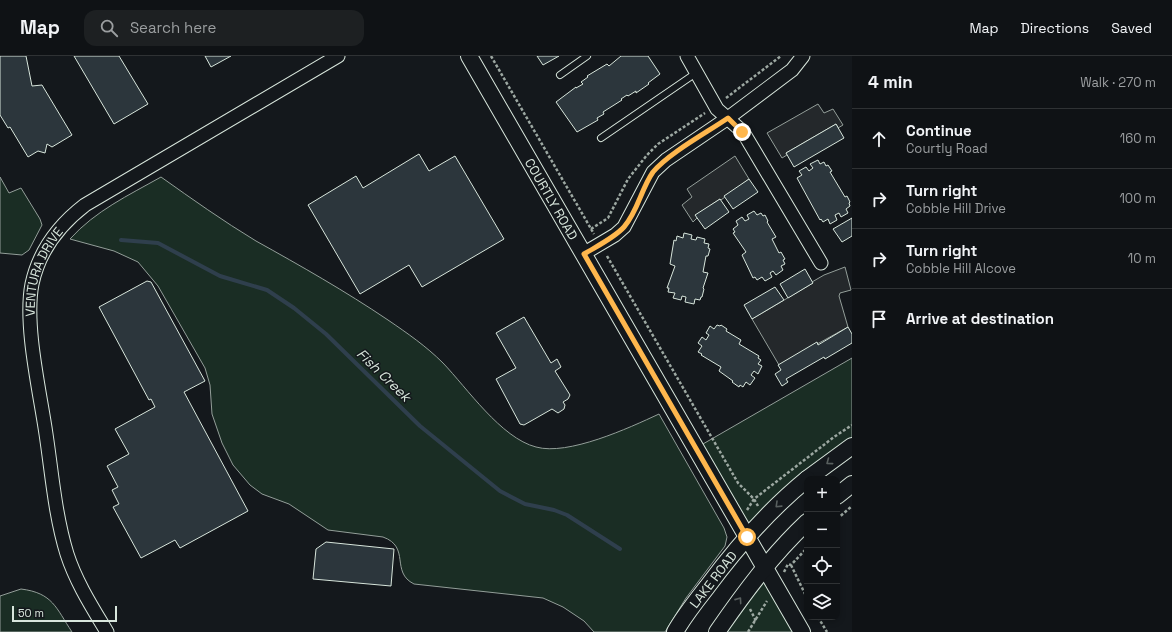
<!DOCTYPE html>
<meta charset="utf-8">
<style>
:root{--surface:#0f1215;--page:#1d2022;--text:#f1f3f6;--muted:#9b9ea0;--line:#2f3234}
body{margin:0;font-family:"Space Grotesk",sans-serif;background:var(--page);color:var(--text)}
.controls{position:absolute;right:12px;bottom:12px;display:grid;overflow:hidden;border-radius:8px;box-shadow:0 2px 6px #0003}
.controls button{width:36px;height:36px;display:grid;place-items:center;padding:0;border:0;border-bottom:1px solid var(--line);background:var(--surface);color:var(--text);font:20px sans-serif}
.scale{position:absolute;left:12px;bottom:10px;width:105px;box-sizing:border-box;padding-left:4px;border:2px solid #d8e6dc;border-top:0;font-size:11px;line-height:14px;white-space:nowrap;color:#d8e6dc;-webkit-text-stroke:3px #14181c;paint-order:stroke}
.stop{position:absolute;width:12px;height:12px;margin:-9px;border:3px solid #ffb74d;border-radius:50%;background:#fff}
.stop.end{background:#ffb74d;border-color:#fff;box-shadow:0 1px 4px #0008}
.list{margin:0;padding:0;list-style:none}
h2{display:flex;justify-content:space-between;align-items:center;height:52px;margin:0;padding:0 16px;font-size:17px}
h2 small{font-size:13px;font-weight:400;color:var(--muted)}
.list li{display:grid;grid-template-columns:26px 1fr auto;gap:12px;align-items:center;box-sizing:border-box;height:60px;padding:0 16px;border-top:1px solid var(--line)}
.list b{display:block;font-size:15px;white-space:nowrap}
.list p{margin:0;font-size:13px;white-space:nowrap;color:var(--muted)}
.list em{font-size:13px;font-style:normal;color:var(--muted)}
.icon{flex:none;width:22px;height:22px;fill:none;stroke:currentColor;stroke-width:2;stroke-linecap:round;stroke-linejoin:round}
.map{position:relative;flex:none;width:852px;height:576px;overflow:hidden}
header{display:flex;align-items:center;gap:24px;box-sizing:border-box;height:56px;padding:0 20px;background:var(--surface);border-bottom:1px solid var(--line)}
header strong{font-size:19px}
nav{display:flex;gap:22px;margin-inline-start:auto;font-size:14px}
.search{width:280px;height:36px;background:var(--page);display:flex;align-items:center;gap:10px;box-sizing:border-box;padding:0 14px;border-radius:12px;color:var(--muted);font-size:15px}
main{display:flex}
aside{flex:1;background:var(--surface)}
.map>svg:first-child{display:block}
</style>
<header>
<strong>Map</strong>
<div class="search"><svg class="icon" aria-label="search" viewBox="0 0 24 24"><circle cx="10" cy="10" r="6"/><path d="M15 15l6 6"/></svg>Search here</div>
<nav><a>Map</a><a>Directions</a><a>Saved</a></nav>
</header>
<main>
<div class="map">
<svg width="852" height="576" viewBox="0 0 852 576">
<rect width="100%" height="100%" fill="#14181c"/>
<path fill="#1a2d24" stroke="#939e99" d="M0 121 9 137 21 132 40 163 42 169 29 194 22 199 0 197Z
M161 121C192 143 223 165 256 185 301 210 345 235 388 264 407 277 426 290 443 307 467 332 501 382 536 391 568 400 629 372 659 358L724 472 727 481 725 490 686 542 665 576H594L584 565 563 551 543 542 414 528C390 516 411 491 383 481L328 474 289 448 262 438 250 429 233 409 222 387 212 358 210 329 205 312 158 230 138 206 114 195 70 183C95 155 129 139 161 121Z
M852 302V390L747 481 696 392Z
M765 512 802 576H717Z
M21 533C53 537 56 552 72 576H0V540Z"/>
<path fill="#24282b" stroke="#939e99" d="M818 48 824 57 833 53 843 69 838 72 836 68 786 97 787 99 782 102 767 77Z
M735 100 749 123 721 144 720 143 696 159 697 162 693 166 682 149 692 141 687 133Z
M845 211 851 234 840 237 839 240 848 271 779 309 752 263 813 227 812 226 824 219Z"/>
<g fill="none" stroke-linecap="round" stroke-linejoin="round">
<path stroke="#2f3f4d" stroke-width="4" d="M121 184 158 187 220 220 267 234 294 252 326 278 420 370 500 435 525 448 554 454 567 459 620 493"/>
</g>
<path fill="#2c363c" stroke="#d8e6dc" d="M0 0H26L32 30 42 29 72 79 52 91 47 88 45 97 38 95 28 101 10 71 8 72 0 59Z
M74 0H119L148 48 114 68Z
M205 0H231L211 11Z
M537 0H559L543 9Z
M621 0H648L660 18 648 27 649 28 636 37V35L628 40 627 39 621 43 622 44 603 56 604 58 597 62 598 64 577 76 556 46 576 31V32L583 28 581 26 588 21 587 20 607 8 609 10Z
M836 68 844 82 794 111 786 97Z
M419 98 429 115 455 100 504 183 422 231 409 209 360 238 308 149 356 120 363 132Z
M818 104 820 108 824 106 826 110 828 109 832 115 830 116 845 141 847 140 850 146 849 147 850 150 846 153 848 157 841 161 839 157 835 159 837 164 830 168 828 163 823 166 821 163 820 164 797 122 802 119 799 115 806 111 809 115 813 112 810 108Z
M749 123 758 136 733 153 724 140Z
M720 143 729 156 705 173 695 159Z
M754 155 757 159 761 157 763 160 765 159 768 165 767 166 776 181 772 183 779 197 781 196 785 203 783 204 785 208 781 210 783 214 776 219 773 215 770 217 772 221 765 225 762 221 757 224 755 221 753 222 742 199 746 196 733 177 735 176 733 173 738 169 736 165 742 161 745 165 749 163 747 159Z
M852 162V180L842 186 833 173Z
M684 177 692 179 691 183 696 184 697 181 705 183 704 187 709 188 708 192 710 193 708 200H706L703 216 708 217 703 232 704 233 702 241H701L700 244 695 243 694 248 685 246 686 241 682 240 681 244 673 242 675 237 668 236 669 232H667L675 210 670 208 674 184 676 185 677 180 683 182Z
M805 213 813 227 788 242 780 228Z
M147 225 151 226 205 325 184 336 248 455 180 492 175 484 141 502 113 451 119 448 112 434 118 431 107 410 129 398 115 373 155 351 151 343 149 344 99 251Z
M775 231 784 244 752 263 744 249Z
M524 261 551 307 557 303 561 311 555 315 570 339 568 343 563 346 565 349 564 353 558 357 552 353 524 369 520 368 496 323 516 312 496 277Z
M717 269 720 270 721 269 727 273 726 275 741 284 739 288 759 300 758 302 761 304 758 308 762 310 758 318 754 315 751 319 755 322 750 329 746 326 743 331 740 329 739 331 732 326 733 325 719 315 721 311 701 299 702 298 698 296 702 290 698 287 702 281 706 284 709 279 706 277 710 270 714 273Z
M848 271 852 278V287L825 303 824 301 786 323 788 326 782 330 775 318 781 314 778 309 817 286 818 289Z
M326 486 394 493 391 530 313 523 316 493Z"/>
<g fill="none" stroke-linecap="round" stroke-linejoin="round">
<g stroke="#d8e6dc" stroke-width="8">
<path id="service" d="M560 19 587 0
M601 82 696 17"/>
</g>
<g stroke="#d8e6dc" stroke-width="15">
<g id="minor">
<path d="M687 0 717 53 743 76 821 207"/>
<path d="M583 198 615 179 624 171 653 116 666 104 728 62 792 14 803 0"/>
<path id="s1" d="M107 576C92 551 76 526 67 498 55 459 52 418 46 378 40 336 24 269 32 228 39 195 59 169 85 149L338 0"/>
</g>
</g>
<g stroke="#d8e6dc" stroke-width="18">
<g id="tertiary">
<path id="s2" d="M469 0 802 576"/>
<path d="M807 423 852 390"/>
<path d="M837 440 852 428"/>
<path id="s3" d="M675 576C684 560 696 545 707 531 736 492 769 454 807 423"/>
<path d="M717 576C744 537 772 499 807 466"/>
</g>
</g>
<path stroke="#9da8a2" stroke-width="2.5" stroke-dasharray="3 2" stroke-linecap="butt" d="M491 0 594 178
M726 42 781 0
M591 173 608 162 628 123 647 99 658 88 705 57
M607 200 738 427 754 443 758 450
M747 454 754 443 834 381 852 369
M837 463 852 450
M791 509 807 542
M784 516 788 508 791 509 807 492
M750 553 756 565
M818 561 827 576
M748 576 767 545"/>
<use href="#service" stroke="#14181c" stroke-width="6"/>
<use href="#minor" stroke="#14181c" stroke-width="13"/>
<use href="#tertiary" stroke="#14181c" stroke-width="16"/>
</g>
<defs><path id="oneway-chevron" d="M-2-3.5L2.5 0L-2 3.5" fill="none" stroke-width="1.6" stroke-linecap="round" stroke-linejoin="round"/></defs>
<g stroke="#59605f">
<use href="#oneway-chevron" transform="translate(829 406) rotate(143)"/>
<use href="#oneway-chevron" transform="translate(778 449) rotate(136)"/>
<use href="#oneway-chevron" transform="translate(739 544) rotate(-55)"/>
</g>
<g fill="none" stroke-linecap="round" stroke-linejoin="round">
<path stroke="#ffb74d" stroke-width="5" d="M742 76 728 62C706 77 669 97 653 116 641 133 638 155 624 171 614 182 597 190 584 198L747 481"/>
</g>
<g text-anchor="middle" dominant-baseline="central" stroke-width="3" stroke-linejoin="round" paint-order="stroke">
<g font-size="13" fill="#d8e6dc" stroke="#14181c">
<text stroke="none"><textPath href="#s2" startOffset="165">COURTLY ROAD</textPath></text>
<text stroke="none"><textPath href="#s1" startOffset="376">VENTURA DRIVE</textPath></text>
<text stroke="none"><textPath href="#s3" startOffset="65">LAKE ROAD</textPath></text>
</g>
<g font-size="14" font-style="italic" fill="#d8e6dc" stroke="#14181c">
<text transform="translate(384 319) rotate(44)">Fish Creek</text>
</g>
</g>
</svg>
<div class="controls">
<button>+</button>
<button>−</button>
<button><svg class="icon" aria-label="locate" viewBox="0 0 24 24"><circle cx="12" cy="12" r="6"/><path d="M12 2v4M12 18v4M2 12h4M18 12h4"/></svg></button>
<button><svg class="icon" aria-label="layers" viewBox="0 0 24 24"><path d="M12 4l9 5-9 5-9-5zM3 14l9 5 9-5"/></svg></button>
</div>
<div class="scale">50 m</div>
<div class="stop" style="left:747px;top:481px"></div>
<div class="stop end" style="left:742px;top:76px"></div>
</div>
<aside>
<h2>4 min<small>Walk · 270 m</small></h2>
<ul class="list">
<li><svg class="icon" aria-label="ahead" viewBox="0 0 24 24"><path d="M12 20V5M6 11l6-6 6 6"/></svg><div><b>Continue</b><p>Courtly Road</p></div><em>160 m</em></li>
<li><svg class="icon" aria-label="right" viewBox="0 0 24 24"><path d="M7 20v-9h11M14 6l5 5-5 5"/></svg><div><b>Turn right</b><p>Cobble Hill Drive</p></div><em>100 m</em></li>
<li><svg class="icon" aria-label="right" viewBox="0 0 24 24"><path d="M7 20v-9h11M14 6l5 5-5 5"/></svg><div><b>Turn right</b><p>Cobble Hill Alcove</p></div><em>10 m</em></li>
<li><svg class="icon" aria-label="arrive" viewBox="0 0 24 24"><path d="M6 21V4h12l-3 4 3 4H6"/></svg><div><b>Arrive at destination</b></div></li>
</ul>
</aside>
</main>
